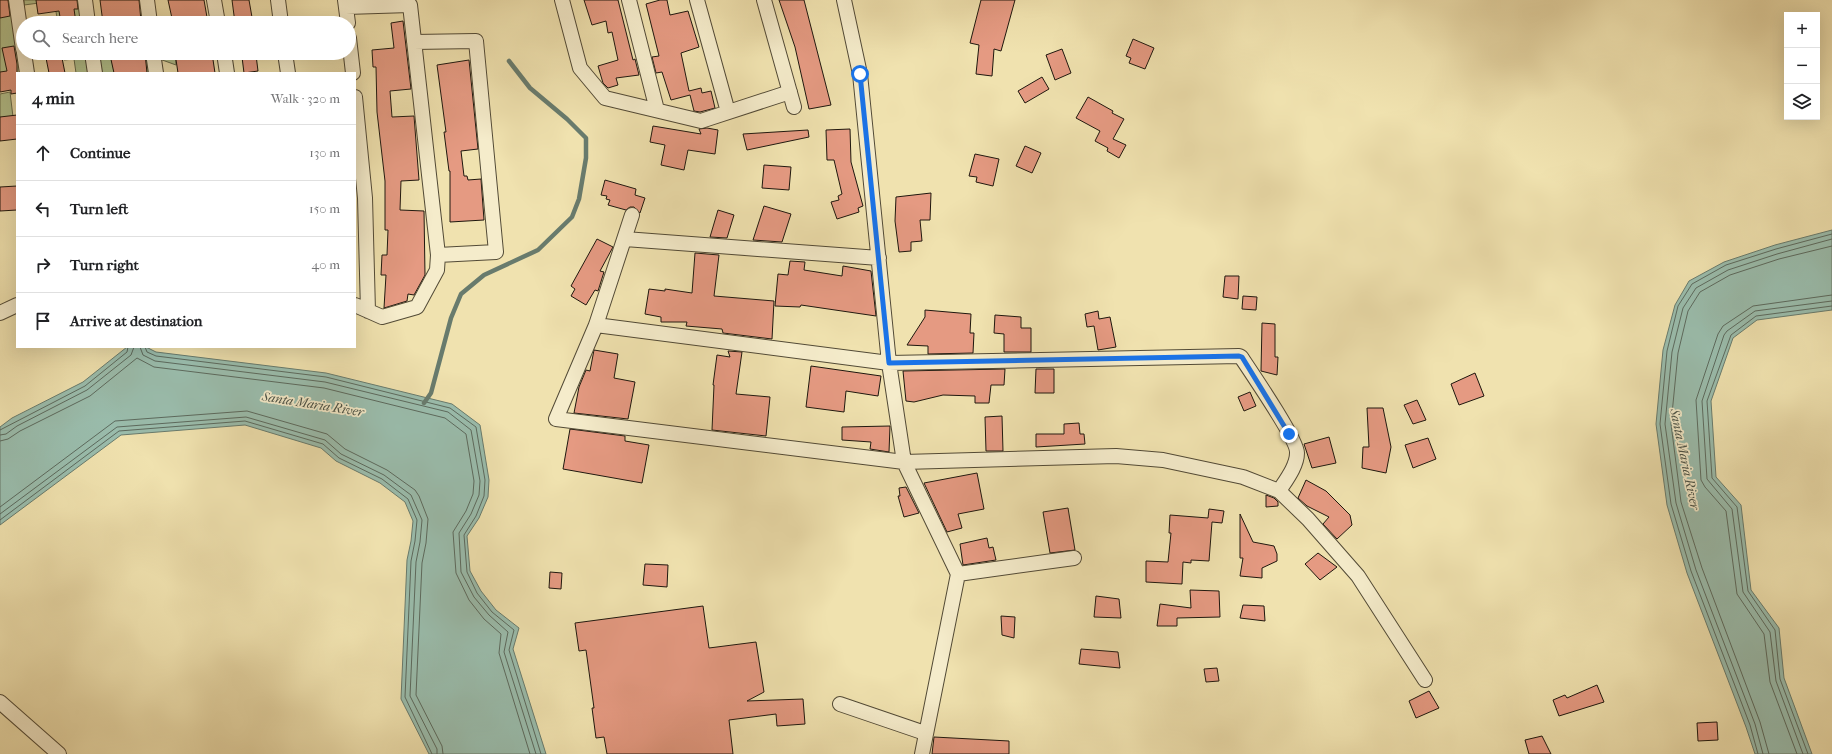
<!DOCTYPE html>
<meta charset="utf-8">
<style>
:root{--surface:#fff;--page:#f6f6f6;--text:#202124;--muted:#757577;--line:#e0e0e0}
body{margin:0;font-family:"IM FELL French Canon",serif;background:var(--page);color:var(--text)}
.controls{position:absolute;right:12px;top:12px;display:grid;overflow:hidden;border-radius:0px;box-shadow:0 4px 16px #0002}
.controls button{width:36px;height:36px;display:grid;place-items:center;padding:0;border:0;border-bottom:1px solid var(--line);background:var(--surface);color:var(--text);font:20px sans-serif}
.stop{position:absolute;width:12px;height:12px;margin:-9px;border:3px solid #1a73e8;border-radius:50%;background:#fff}
.stop.end{background:#1a73e8;border-color:#fff;box-shadow:0 1px 4px #0008}
.list{margin:0;padding:0;list-style:none}
h2{display:flex;justify-content:space-between;align-items:center;height:52px;margin:0;padding:0 16px;font-size:17px}
h2 small{font-size:13px;font-weight:400;color:var(--muted)}
.list li{display:grid;grid-template-columns:26px 1fr auto;gap:12px;align-items:center;box-sizing:border-box;height:56px;padding:0 16px;border-top:1px solid var(--line)}
.list b{display:block;font-size:15px;white-space:nowrap}
.list em{font-size:13px;font-style:normal;color:var(--muted)}
.icon{flex:none;width:22px;height:22px;fill:none;stroke:currentColor;stroke-width:2;stroke-linecap:round;stroke-linejoin:round}
.map{position:relative;flex:none;width:1832px;height:754px;overflow:hidden}
.search{position:absolute;background:var(--surface);box-shadow:0 4px 16px #0002;left:16px;top:16px;width:340px;height:44px;display:flex;align-items:center;gap:10px;box-sizing:border-box;padding:0 14px;border-radius:22px;color:var(--muted);font-size:15px}
.panel{position:absolute;background:var(--surface);box-shadow:0 4px 16px #0002;left:16px;top:72px;width:340px;height:276px;border-radius:0px}
.map>svg:first-child{display:block}
</style>
<div class="map">
<svg width="1832" height="754" viewBox="0 0 1832 754">
<rect width="100%" height="100%" fill="#f0e2af"/>
<filter id="stains"><feTurbulence type="fractalNoise" baseFrequency=".005" numOctaves="4"/><feColorMatrix values="0 0 0 0 .2 0 0 0 0 .09 0 0 0 0 .02 0 0 0 .5 -.17"/></filter>
<radialGradient id="worn" r=".72"><stop offset=".6" stop-color="#630" stop-opacity="0"/><stop offset="1" stop-color="#630" stop-opacity=".3"/></radialGradient>
<path fill="#b5c48f" stroke="#6a6e4e" d="M0 0H15L23 73 0 76Z
M24 0H85L88 23H58L54 1 24 5Z
M63 53H175L176 65 154 57 156 73H76L74 59 64 60Z
M10 92 13 117 0 119V94Z"/>
<path fill="#9abdad" stroke="#687b6d" d="M1832 230V310L1757 320 1733 338 1711 401 1716 477 1741 505 1751 590 1779 628 1784 678 1812 754H1755L1746 727 1687 573 1667 505 1656 424 1663 350 1675 305 1689 281 1724 262 1775 245Z
M127 347H146L156 352 326 373 452 404 480 425 489 480 488 497 479 518 467 536 470 571 481 591 496 610 519 628 513 649 546 754H429L401 699 407 560 411 541 413 521 405 502 380 483 336 461 321 448 245 425 121 435 0 525V427L12 418 83 382Z"/>
<g fill="none" stroke-linecap="round" stroke-linejoin="round">
<path stroke="#5c6a5e" stroke-width="1" d="M140 347 143 355 155 361 325 382 448 412 471 430 480 481 479 495 471 514 459 533 461 572 474 597 489 615 508 632 504 652 536 754
M145 347 147 352 156 356 326 377 450 408 476 427 485 480 484 496 476 516 464 535 467 572 477 593 492 612 514 630 509 650 541 754
M0 430 85 386 127 352 128 347
M0 435 6 434 17 426 87 390 131 355 134 347
M0 441 8 439 20 431 90 396 137 358 154 367 324 388 445 418 466 434 474 481 473 494 466 511 453 532 456 573 469 600 484 619 501 634 499 653 530 754
M0 507 115 421 247 411 327 434 345 449 387 470 415 490 419 496 428 519 426 543 422 563 416 695 442 746 443 754
M0 514 117 427 246 417 325 440 341 454 384 475 411 495 422 520 420 542 416 562 410 696 437 749V754
M0 520 119 431 245 421 323 444 339 458 382 479 408 499 417 520 415 541 411 561 405 697 432 754
M1758 754 1750 725 1691 571 1671 504 1660 424 1667 351 1678 306 1692 284 1726 265 1776 249 1832 234
M1763 754 1755 724 1696 570 1676 503 1665 424 1672 352 1683 308 1696 288 1728 270 1777 254 1832 239
M1769 754 1760 722 1702 568 1681 502 1671 424 1678 353 1688 311 1700 292 1730 275 1779 259 1832 246
M1797 754 1770 682 1764 634 1737 594 1726 511 1705 487 1701 480 1696 400 1718 334 1723 326 1753 306 1832 295
M1803 754 1776 681 1770 632 1743 592 1732 509 1707 479 1702 401 1724 335 1727 331 1755 311 1832 301
M1808 754 1780 679 1775 630 1748 591 1737 507 1712 478 1707 401 1731 335 1756 316 1832 306"/>
<path stroke="#687b6d" stroke-width="4.5" d="M424 403 431 393 451 318 461 294 484 275 538 250 572 217 579 199 586 158V138L567 119 530 88 509 61"/>
</g>
<path fill="#e59a82" stroke="#1e170e" d="M0 0H8L10 16 0 18Z
M36 0H77L78 9H74L76 23H61L59 11 38 14Z
M100 0H139L141 21 103 23Z
M168 0H204L208 23H173Z
M232 0H249L253 23H235Z
M584 0H618L633 60 635 59 639 75 616 78 618 85 608 88 603 83 598 66 618 60 612 32 608 33 606 21 592 25Z
M660 0H667L670 15 688 11 699 47 681 53 689 91 701 88 702 93 711 91 715 108 700 112 694 111 690 95 671 100 662 72 656 73 652 57 659 56 646 4Z
M779 0H804L831 105 809 109 795 47Z
M981 0H1015L1001 51 994 49 992 76 976 74 979 45 970 43Z
M403 21 411 89 390 91 392 117 414 116 419 180 401 181 400 210 424 211 425 275 414 295 408 294 407 301 384 308 386 275H381L382 255H387L388 230H385V181L377 112 376 67H373L372 50 394 48 391 23Z
M1133 39 1154 48 1145 69 1129 63 1131 58 1126 56Z
M14 46 17 64V93L11 94V90L0 92V72L7 71 2 48Z
M1062 49 1071 73 1055 80 1046 55Z
M45 53H61L65 73H49Z
M118 53H145L147 73H114L110 55Z
M175 53H212L215 73H178Z
M256 55 258 71 244 73 242 57Z
M469 60 478 149 461 151 464 176H467L468 180 481 179 484 220 450 222V171H449L444 132H446L437 65Z
M1042 77 1049 89 1025 103 1018 91Z
M1088 97 1113 111 1112 113 1124 119 1113 139 1126 145 1119 158 1107 151 1108 148 1095 141 1100 131 1076 118Z
M17 115V139L0 141V117Z
M653 126 701 134 699 129 707 128 718 130 715 154 688 150 684 170 661 165 665 145 650 142Z
M850 129 851 162 863 206 858 208 859 212 837 219 831 202 839 200 838 196 842 194 834 160H827L826 130Z
M808 130 809 137 747 150 743 134Z
M1025 146 1041 153 1032 173 1016 166Z
M975 154 999 159 993 186 976 182 977 177 969 176Z
M764 165 791 167 789 190 762 188Z
M605 180 636 189 635 195 645 198 640 213 634 207H630L626 210 608 205 610 200 606 199 607 196 601 195Z
M17 186V210L0 211V187Z
M931 193 930 220H920L922 241 911 242V251L899 252 895 221 896 197Z
M764 206 791 214 782 242 753 240Z
M718 210 734 215 727 238 710 237Z
M597 239 613 247 600 271 604 272 598 291 595 290 586 305 571 296 575 289 571 286Z
M695 253 719 255 714 296 774 301 772 339 723 333 722 329 686 326 687 322H661V317L645 314 649 289 665 291V289L692 293Z
M790 261 805 262 804 270 842 276 843 266 871 271 876 316 801 305 800 307 775 306 778 274 788 275Z
M1225 276H1239L1238 299 1223 297Z
M1243 296 1257 297 1256 310 1242 309Z
M925 310 971 314 970 333H974L973 353 928 354V346L907 345 925 317Z
M1098 311 1099 319 1110 317 1116 347 1098 350 1094 326 1087 327 1085 314Z
M995 315 1021 317V328H1031V352H1004V334L994 333Z
M1262 323 1275 324V357H1278L1277 375 1261 371Z
M594 350 618 354 614 378 635 382 628 419 574 413 579 387 586 370 590 371Z
M728 351 742 352 736 394 770 397 766 436 712 430 714 385H713L717 355 730 357Z
M811 366 881 376 878 396 846 391 844 412 806 407Z
M1005 369 1004 385H991L989 403H975V396L943 395 914 402 906 401 903 371Z
M1036 369H1054V393H1035Z
M1475 373 1484 396 1459 405 1451 384Z
M1250 392 1256 406 1244 411 1238 397Z
M1417 400 1426 420 1413 424 1404 405Z
M1367 408H1383L1391 447 1386 473 1362 468 1363 447H1369Z
M1002 416 1003 451H986L985 417Z
M1079 423 1080 434H1084L1085 444 1036 447V434H1064V424Z
M890 426 889 452 870 449 871 442 842 440V427Z
M570 429 625 436V441L649 445 642 483 563 469Z
M1329 437 1336 463 1312 468 1304 444Z
M1428 438 1436 459 1413 468 1405 445Z
M977 473 984 509 958 514 962 528 947 532 924 483Z
M1306 480 1326 491 1350 515 1352 525 1337 539 1323 524 1329 517 1307 506 1298 498Z
M906 487 919 513 904 517 898 496H900L899 488Z
M1266 495 1274 498 1278 502V506L1266 507Z
M1068 508 1075 550 1050 553 1043 512Z
M1209 509 1224 511 1222 523 1212 522 1209 561 1191 560V563L1183 562 1182 584 1146 582V561L1168 562 1171 533H1169L1170 515 1208 518Z
M1240 514 1253 542 1274 546 1277 554V561L1262 568V578L1240 576 1243 558H1240Z
M987 538 989 548 993 547 996 560 963 565 960 544Z
M1318 553 1337 567 1320 580 1305 564Z
M645 564 668 565 667 587 643 585Z
M550 572 562 573 561 589 549 588Z
M1190 590 1219 591 1220 617 1177 618V626H1157L1160 604 1191 608Z
M1096 596 1119 599 1121 618 1094 617Z
M1243 605 1264 606 1265 621 1240 618Z
M703 606 709 648 756 642 764 692 747 701 803 699 805 724 777 726 776 714 729 720 733 754H607L604 737 596 738 592 708H594L586 650 579 651 575 623Z
M1001 616 1015 617 1014 638 1002 635Z
M1081 649 1118 652 1120 668 1079 664Z
M1217 668 1219 681 1206 682 1204 669Z
M1597 685 1604 702 1559 716 1553 700 1565 695 1567 698Z
M1429 691 1439 708 1416 718 1409 701Z
M1717 722 1718 740 1698 741 1697 723Z
M1542 736 1551 754H1529L1525 740Z
M934 737 1009 741V754H932Z"/>
<g fill="none" stroke-linecap="round" stroke-linejoin="round">
<g stroke="#524a36" stroke-width="16">
<path id="minor" d="M16 0 23 49
M85 0 88 23
M147 0 150 23
M214 0 218 23
M278 0 281 23
M345 0 348 23
M562 0 580 68 605 98 701 121 790 92
M629 0 657 110
M697 0 728 112
M764 0 794 107
M844 0 860 74 889 363 904 462 958 574 922 754
M346 7 410 5 438 255 437 270 417 307 382 317 355 305
M349 38 353 73
M414 42 476 41 496 252 438 255
M24 53 27 73
M92 53 95 73
M153 53 156 73
M224 53 227 73
M285 53 288 73
M355 97 365 198 368 311
M632 215 596 325 556 419 904 462 1116 456 1163 460 1243 477 1279 491
M625 239 879 258
M0 313 17 305
M596 325 889 363 1239 356 1241 357C1251 372 1298 441 1297 453 1297 466 1286 480 1279 491L1308 519 1358 576 1425 680
M958 574 1074 558
M0 702 59 754
M840 704 925 733"/>
</g>
<use href="#minor" stroke="#f5eccb" stroke-width="14"/>
</g>
<g fill="none" stroke-linecap="round" stroke-linejoin="round">
<path stroke="#1a73e8" stroke-width="5" d="M860 74 889 363 1239 356 1242 357 1289 434"/>
</g>
<g text-anchor="middle" dominant-baseline="central" stroke-width="3.5" stroke-linejoin="round" paint-order="stroke">
<g font-size="13" font-style="italic" fill="#495146" stroke="#f5eccb">
<text transform="translate(313 404) rotate(9)">Santa Maria River</text>
<text transform="translate(1685 459) rotate(78)">Santa Maria River</text>
</g>
</g>
<rect width="100%" height="100%" filter="url(#stains)"/>
<rect width="100%" height="100%" fill="url(#worn)"/>
</svg>
<div class="controls">
<button>+</button>
<button>−</button>
<button><svg class="icon" aria-label="layers" viewBox="0 0 24 24"><path d="M12 4l9 5-9 5-9-5zM3 14l9 5 9-5"/></svg></button>
</div>
<div class="stop" style="left:860px;top:74px"></div>
<div class="stop end" style="left:1289px;top:434px"></div>
<div class="search"><svg class="icon" aria-label="search" viewBox="0 0 24 24"><circle cx="10" cy="10" r="6"/><path d="M15 15l6 6"/></svg>Search here</div>
<section class="panel">
<h2>4 min<small>Walk · 320 m</small></h2>
<ul class="list">
<li><svg class="icon" aria-label="ahead" viewBox="0 0 24 24"><path d="M12 20V5M6 11l6-6 6 6"/></svg><div><b>Continue</b></div><em>130 m</em></li>
<li><svg class="icon" aria-label="left" viewBox="0 0 24 24"><path d="M17 20v-9H6M10 6l-5 5 5 5"/></svg><div><b>Turn left</b></div><em>150 m</em></li>
<li><svg class="icon" aria-label="right" viewBox="0 0 24 24"><path d="M7 20v-9h11M14 6l5 5-5 5"/></svg><div><b>Turn right</b></div><em>40 m</em></li>
<li><svg class="icon" aria-label="arrive" viewBox="0 0 24 24"><path d="M6 21V4h12l-3 4 3 4H6"/></svg><div><b>Arrive at destination</b></div></li>
</ul>
</section>
</div>
